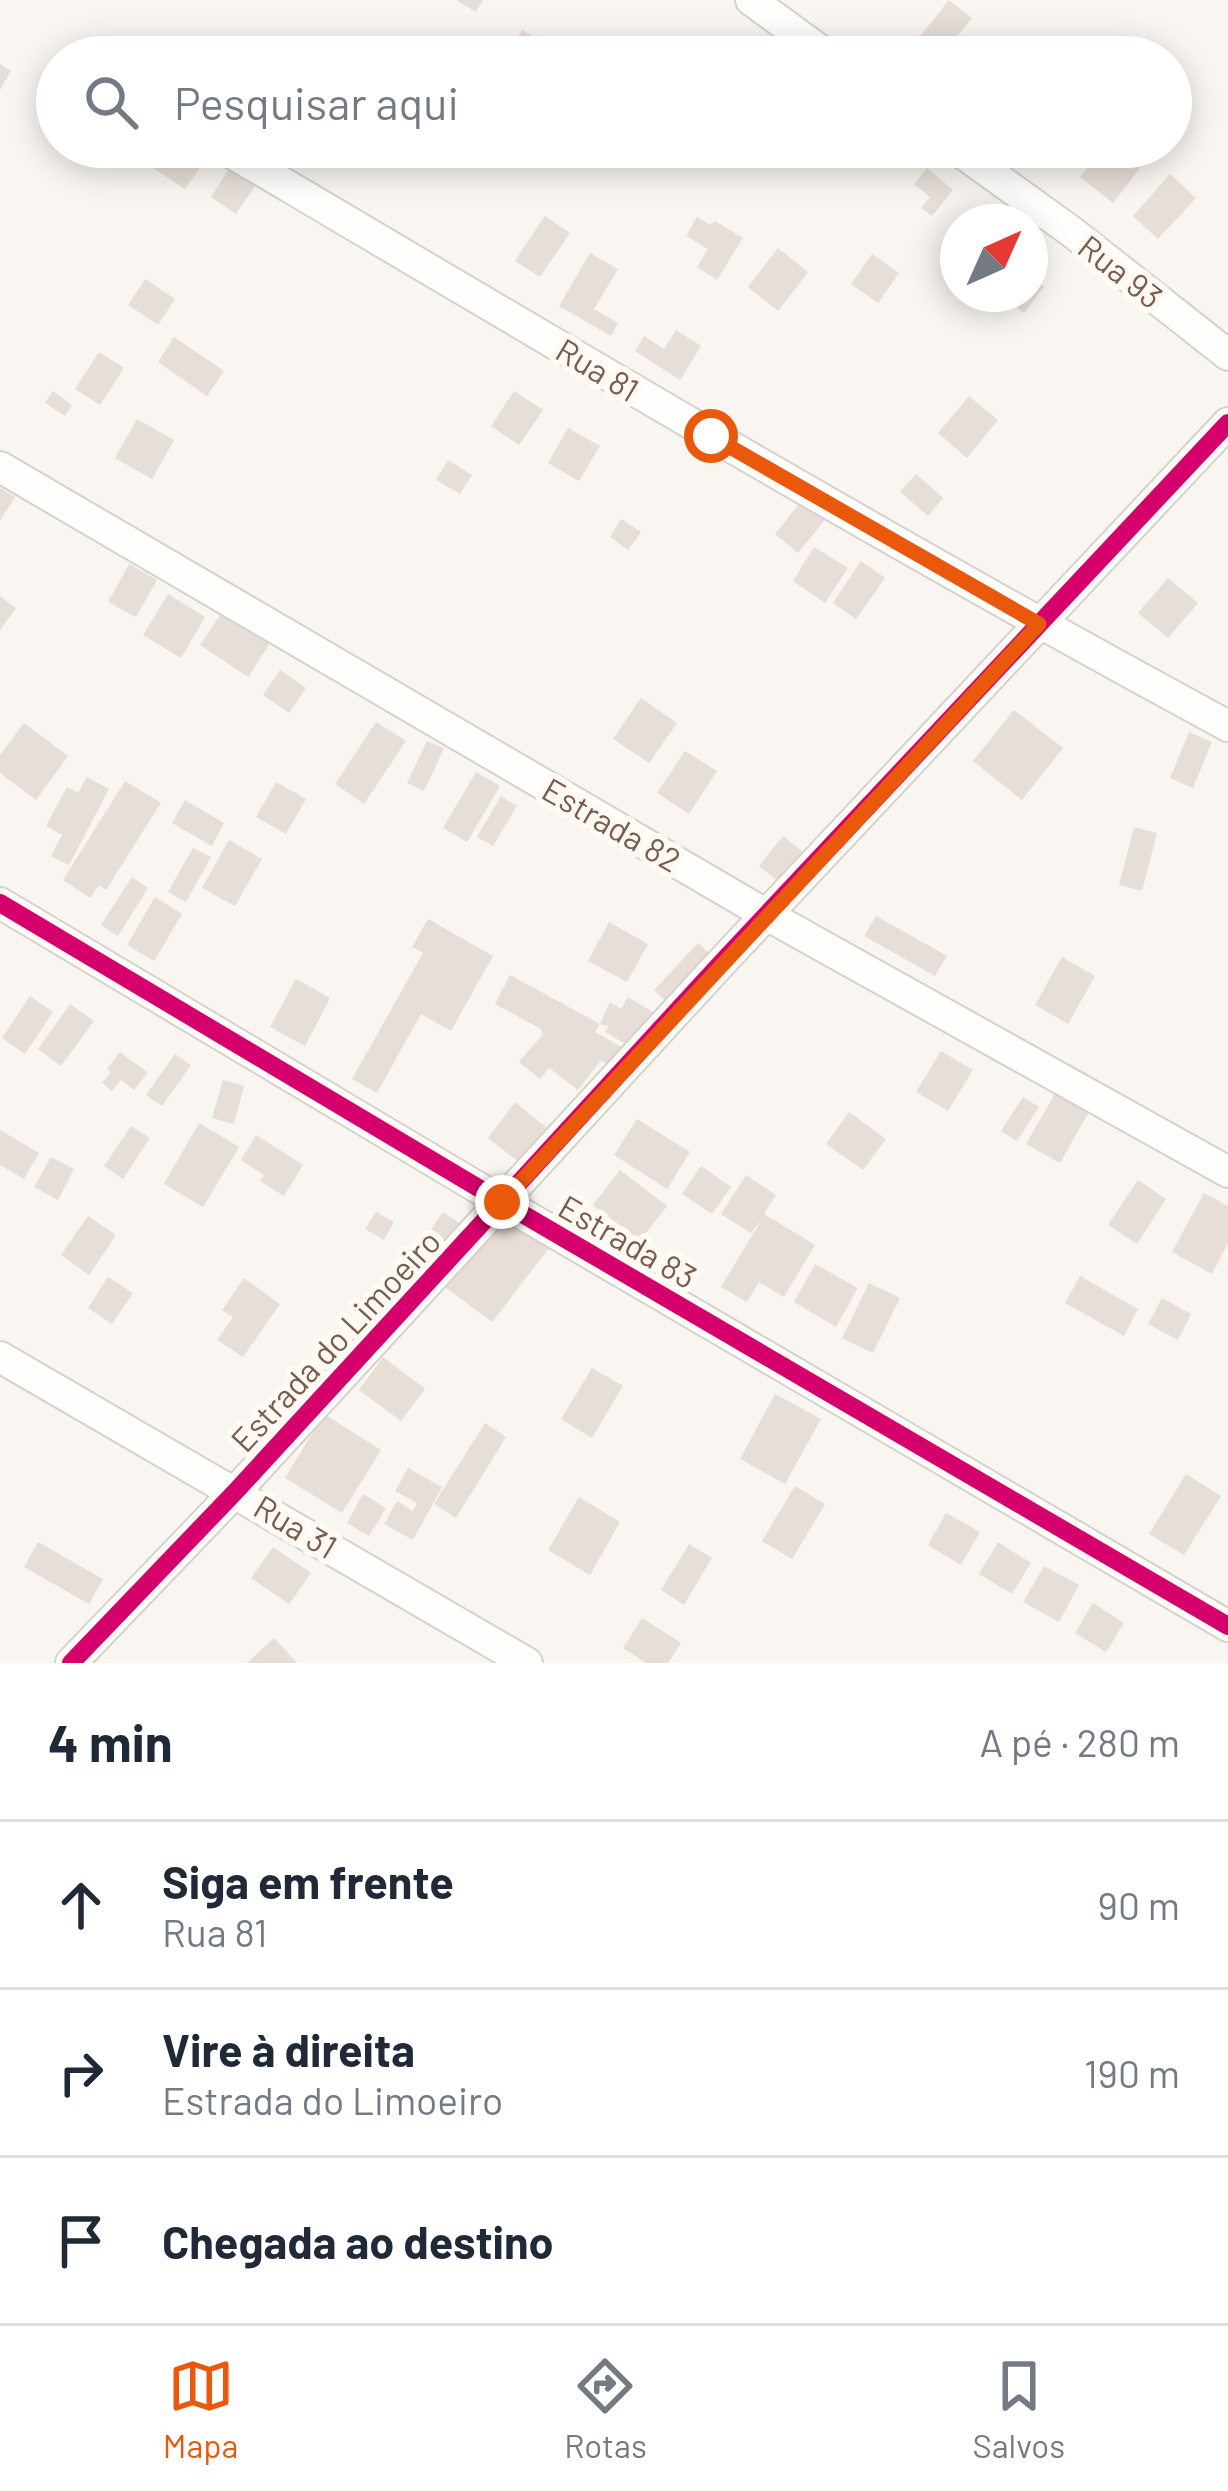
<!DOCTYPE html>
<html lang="pt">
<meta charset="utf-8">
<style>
:root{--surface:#fff;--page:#f6f6f7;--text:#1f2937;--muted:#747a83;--line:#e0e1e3;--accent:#ea580c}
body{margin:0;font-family:Barlow,sans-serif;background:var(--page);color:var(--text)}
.compass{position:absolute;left:940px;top:204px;width:108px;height:108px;border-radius:50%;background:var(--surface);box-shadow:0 6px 30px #0003;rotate:45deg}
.stop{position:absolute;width:36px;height:36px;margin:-27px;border:9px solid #ea580c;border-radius:50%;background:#fff}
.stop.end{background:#ea580c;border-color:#fff;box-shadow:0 3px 12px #0008}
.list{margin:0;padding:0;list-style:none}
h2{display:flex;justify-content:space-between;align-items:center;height:156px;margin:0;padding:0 48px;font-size:51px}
h2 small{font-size:39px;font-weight:400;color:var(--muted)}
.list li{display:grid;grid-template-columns:78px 1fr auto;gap:36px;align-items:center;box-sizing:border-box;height:168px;padding:0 48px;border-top:3px solid var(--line)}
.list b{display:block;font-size:45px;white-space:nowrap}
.list p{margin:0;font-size:39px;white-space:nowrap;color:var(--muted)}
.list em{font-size:39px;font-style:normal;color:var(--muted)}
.icon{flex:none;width:66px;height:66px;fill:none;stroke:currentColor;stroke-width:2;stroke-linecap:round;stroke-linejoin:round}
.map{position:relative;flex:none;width:1228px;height:1663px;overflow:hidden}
.search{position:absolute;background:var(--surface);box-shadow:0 6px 30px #0003;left:36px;right:36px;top:36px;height:132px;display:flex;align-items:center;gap:30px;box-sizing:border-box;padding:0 42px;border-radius:66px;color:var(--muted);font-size:45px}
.sheet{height:660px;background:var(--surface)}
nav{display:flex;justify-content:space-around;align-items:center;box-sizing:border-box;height:168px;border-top:3px solid var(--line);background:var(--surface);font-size:33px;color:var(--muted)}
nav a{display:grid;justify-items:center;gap:6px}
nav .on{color:var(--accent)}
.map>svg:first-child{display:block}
</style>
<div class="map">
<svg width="1228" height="1663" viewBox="0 0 1228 1663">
<rect width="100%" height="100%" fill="#f9f5f0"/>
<path fill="#e6ded7" d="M456 0H483L476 12Z
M949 0 972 18 941 57H918L909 50Z
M522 30 556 50 553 57H506Z
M0 64 11 71 0 90Z
M163 147H198L209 155 185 189 150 166Z
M1104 147H1140L1150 155 1113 203 1080 177Z
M231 166 257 183 236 214 211 197Z
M927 168 953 190 932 216 921 208 930 197 914 184Z
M1170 174 1196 198 1158 239 1133 216Z
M545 216 570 233 540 277 515 261Z
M697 217 710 225 715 221 743 238 717 280 697 267 708 249 686 236Z
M778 248 808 272 778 311 748 287Z
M590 253 618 269 594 309 618 323 611 336 559 306Z
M872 254 899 273 878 303 851 284Z
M1030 276 1044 287 1024 313 1000 294H1030Z
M145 279 175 299 158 325 128 305Z
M676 330 701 346 680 380 635 351 644 336 664 349Z
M174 337 224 371 207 396 158 362Z
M99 352 124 368 100 405 75 389Z
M53 391 72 405 65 416 45 403Z
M514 391 543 410 519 445 491 426Z
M969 396 998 420 967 458 938 433Z
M137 419 174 440 152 479 115 458Z
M568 428 600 446 579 481 548 463Z
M448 460 472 475 460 494 436 480Z
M916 474 943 498 928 516 900 492Z
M0 488 15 497 0 521Z
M804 498 827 517 798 553 775 534Z
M621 519 641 532 628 550 610 537Z
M814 547 848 568 825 603 793 581Z
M861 561 885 578 856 619 833 603Z
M129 564 157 580 136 617 108 602Z
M1168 578 1198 603 1168 638 1138 613Z
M168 594 205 617 181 658 143 635Z
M0 596 16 608 0 630Z
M223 611 270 643 248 677 200 645Z
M280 670 306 688 289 713 263 695Z
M641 698 677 723 649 763 613 739Z
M1014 710 1063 748 1022 800 973 761Z
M376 722 406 741 364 804 335 784Z
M24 723 68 756 36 800 0 773V755Z
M1189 732 1212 742 1193 788 1170 778Z
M427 741 444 748 424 791 407 783Z
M685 751 717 771 689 814 657 793Z
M476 772 500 786 467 842 443 828Z
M87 777 109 789 69 865 51 856 62 835 46 826 67 787 78 793Z
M125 781 161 803 106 890 99 885 90 898 63 880Z
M276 782 306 799 286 834 256 817Z
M501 796 517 806 493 846 477 837Z
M185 800 224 823 212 846 172 823Z
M1134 827 1157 833 1142 891 1119 885Z
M783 836 809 857 785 887 759 866Z
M229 840 262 859 235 906 202 888Z
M193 848 211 857 186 902 168 892Z
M132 877 148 888 118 936 101 925Z
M155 897 182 914 154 961 127 945Z
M876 916 947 956 935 976 864 936Z
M428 919 493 956 451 1031 421 1014 377 1093 352 1079 423 953 412 947Z
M609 922 648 944 627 982 588 961Z
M698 943 720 964 676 1011 654 990Z
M1062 957 1095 976 1068 1024 1035 1005Z
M510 975 600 1024 595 1032 634 1054 615 1070 601 1060 578 1090 549 1068 540 1079 519 1062 543 1034 541 1029 495 1004Z
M296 979 330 998 305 1046 270 1027Z
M30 996 53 1012 25 1054 2 1038Z
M628 997 661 1017 641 1053 605 1032 609 1026 600 1024 610 1002 621 1009Z
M70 1004 94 1021 61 1066 38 1049Z
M941 1051 973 1070 948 1111 916 1092Z
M120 1052 148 1073 134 1090 121 1080 112 1091 102 1083 111 1072 107 1069Z
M175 1054 191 1065 162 1106 146 1095Z
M223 1080 244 1086 234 1124 212 1118Z
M1056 1092 1089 1112 1060 1163 1026 1144Z
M1023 1097 1039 1107 1017 1141 1001 1131Z
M515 1102 547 1128 520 1163 488 1138Z
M849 1112 886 1139 863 1170 826 1144Z
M637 1119 690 1152 667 1189 614 1155Z
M199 1123 239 1147 203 1207 164 1184Z
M131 1126 150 1138 123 1179 104 1166Z
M0 1130 39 1153 24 1179 0 1165Z
M256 1135 303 1165 284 1196 260 1181 264 1175 241 1160Z
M51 1157 74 1169 58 1200 34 1187Z
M701 1166 731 1187 712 1214 682 1194Z
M620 1170 667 1206 640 1241 593 1205Z
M746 1175 776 1195 764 1214 815 1245 784 1297 759 1282 747 1302 721 1287 762 1219 751 1233 721 1214Z
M1138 1180 1166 1199 1137 1244 1108 1225Z
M1204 1193 1228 1206V1243L1212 1274 1172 1252Z
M503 1211 550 1247 492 1322 445 1287Z
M376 1212 394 1222 384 1240 365 1229Z
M443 1212 465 1227 443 1259 421 1244Z
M88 1216 116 1235 89 1275 61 1255Z
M815 1264 858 1288 836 1327 794 1302Z
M1080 1276 1138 1309 1124 1336 1065 1303Z
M108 1277 133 1293 112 1324 88 1308Z
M244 1278 280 1304 243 1357 217 1340 233 1317 222 1310Z
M869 1283 900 1298 873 1353 842 1338Z
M1162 1298 1191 1314 1178 1340 1148 1324Z
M383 1357 425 1389 401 1421 359 1390Z
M592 1368 623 1386 592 1438 561 1419Z
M775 1394 821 1419 785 1484 740 1459Z
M324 1414 381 1450 342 1513 285 1478Z
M485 1423 506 1437 456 1518 434 1504Z
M408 1468 442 1487 413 1540 384 1524 397 1501 413 1511 417 1503 395 1491Z
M1186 1474 1221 1496 1184 1555 1149 1534Z
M795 1486 825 1504 792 1559 762 1541Z
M363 1494 386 1508 369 1536 347 1523Z
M579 1497 620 1522 590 1575 548 1550Z
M946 1513 980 1532 961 1565 928 1545Z
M38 1542 103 1579 89 1604 24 1567Z
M998 1542 1031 1563 1012 1594 979 1574Z
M689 1544 712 1558 684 1605 661 1590Z
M273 1547 311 1573 289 1604 251 1578Z
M1044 1566 1079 1585 1059 1622 1023 1602Z
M1093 1603 1124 1623 1106 1652 1075 1633Z
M642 1618 681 1643 668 1663H646L623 1648Z
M274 1638 297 1663H247Z"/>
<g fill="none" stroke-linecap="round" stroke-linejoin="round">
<g stroke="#d7d1cb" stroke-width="34">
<path id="minor" d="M751 0 829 57
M222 147C555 344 887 542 1228 726
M954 147 1072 232 1228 355
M0 467 767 915 1228 1172
M0 903 502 1202 1228 1626
M0 1357 527 1663
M71 1663 236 1491 720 964 1228 423"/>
</g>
<use href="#minor" stroke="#fefefd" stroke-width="30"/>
<g stroke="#fffaf3" stroke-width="26">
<path id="cycleway" d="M0 903 502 1202 1228 1626
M71 1663 236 1491 720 964 1228 423"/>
</g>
<use href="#cycleway" stroke="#d6006c" stroke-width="18"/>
</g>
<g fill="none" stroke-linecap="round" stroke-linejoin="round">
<path stroke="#ea580c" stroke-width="15" d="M502 1202 1039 624 711 436"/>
</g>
<g text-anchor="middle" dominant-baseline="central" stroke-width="12" stroke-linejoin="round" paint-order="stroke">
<g font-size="33" fill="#7a5c4d" stroke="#fffaf3">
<text transform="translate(1121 271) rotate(38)">Rua 93</text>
<text transform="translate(598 369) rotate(31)">Rua 81</text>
<text transform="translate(612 824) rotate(30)">Estrada 82</text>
<text transform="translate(628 1241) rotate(30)">Estrada 83</text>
<text transform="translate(335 1340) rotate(-47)">Estrada do Limoeiro</text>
<text transform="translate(296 1526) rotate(31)">Rua 31</text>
</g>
</g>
</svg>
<svg class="compass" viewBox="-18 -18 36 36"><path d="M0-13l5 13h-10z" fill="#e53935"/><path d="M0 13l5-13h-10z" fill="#747a83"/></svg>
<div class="stop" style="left:711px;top:436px"></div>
<div class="stop end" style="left:502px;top:1202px"></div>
<div class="search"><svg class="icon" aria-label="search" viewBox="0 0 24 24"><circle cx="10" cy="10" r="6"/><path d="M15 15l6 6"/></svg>Pesquisar aqui</div>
</div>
<section class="sheet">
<h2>4 min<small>A pé · 280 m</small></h2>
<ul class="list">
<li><svg class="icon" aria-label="ahead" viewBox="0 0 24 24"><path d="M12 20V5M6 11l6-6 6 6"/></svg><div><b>Siga em frente</b><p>Rua 81</p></div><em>90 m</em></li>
<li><svg class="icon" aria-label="right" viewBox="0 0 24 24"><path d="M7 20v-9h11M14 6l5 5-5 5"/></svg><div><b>Vire à direita</b><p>Estrada do Limoeiro</p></div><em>190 m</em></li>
<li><svg class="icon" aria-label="arrive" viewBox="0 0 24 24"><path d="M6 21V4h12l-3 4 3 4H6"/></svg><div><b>Chegada ao destino</b></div></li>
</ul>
</section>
<nav>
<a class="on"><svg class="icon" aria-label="map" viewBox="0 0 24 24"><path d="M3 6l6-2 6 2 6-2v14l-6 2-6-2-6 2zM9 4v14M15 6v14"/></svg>Mapa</a>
<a><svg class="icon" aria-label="directions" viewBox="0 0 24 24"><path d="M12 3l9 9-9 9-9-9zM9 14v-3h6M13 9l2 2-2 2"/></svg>Rotas</a>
<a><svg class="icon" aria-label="saved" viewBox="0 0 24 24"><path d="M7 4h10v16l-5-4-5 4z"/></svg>Salvos</a>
</nav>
